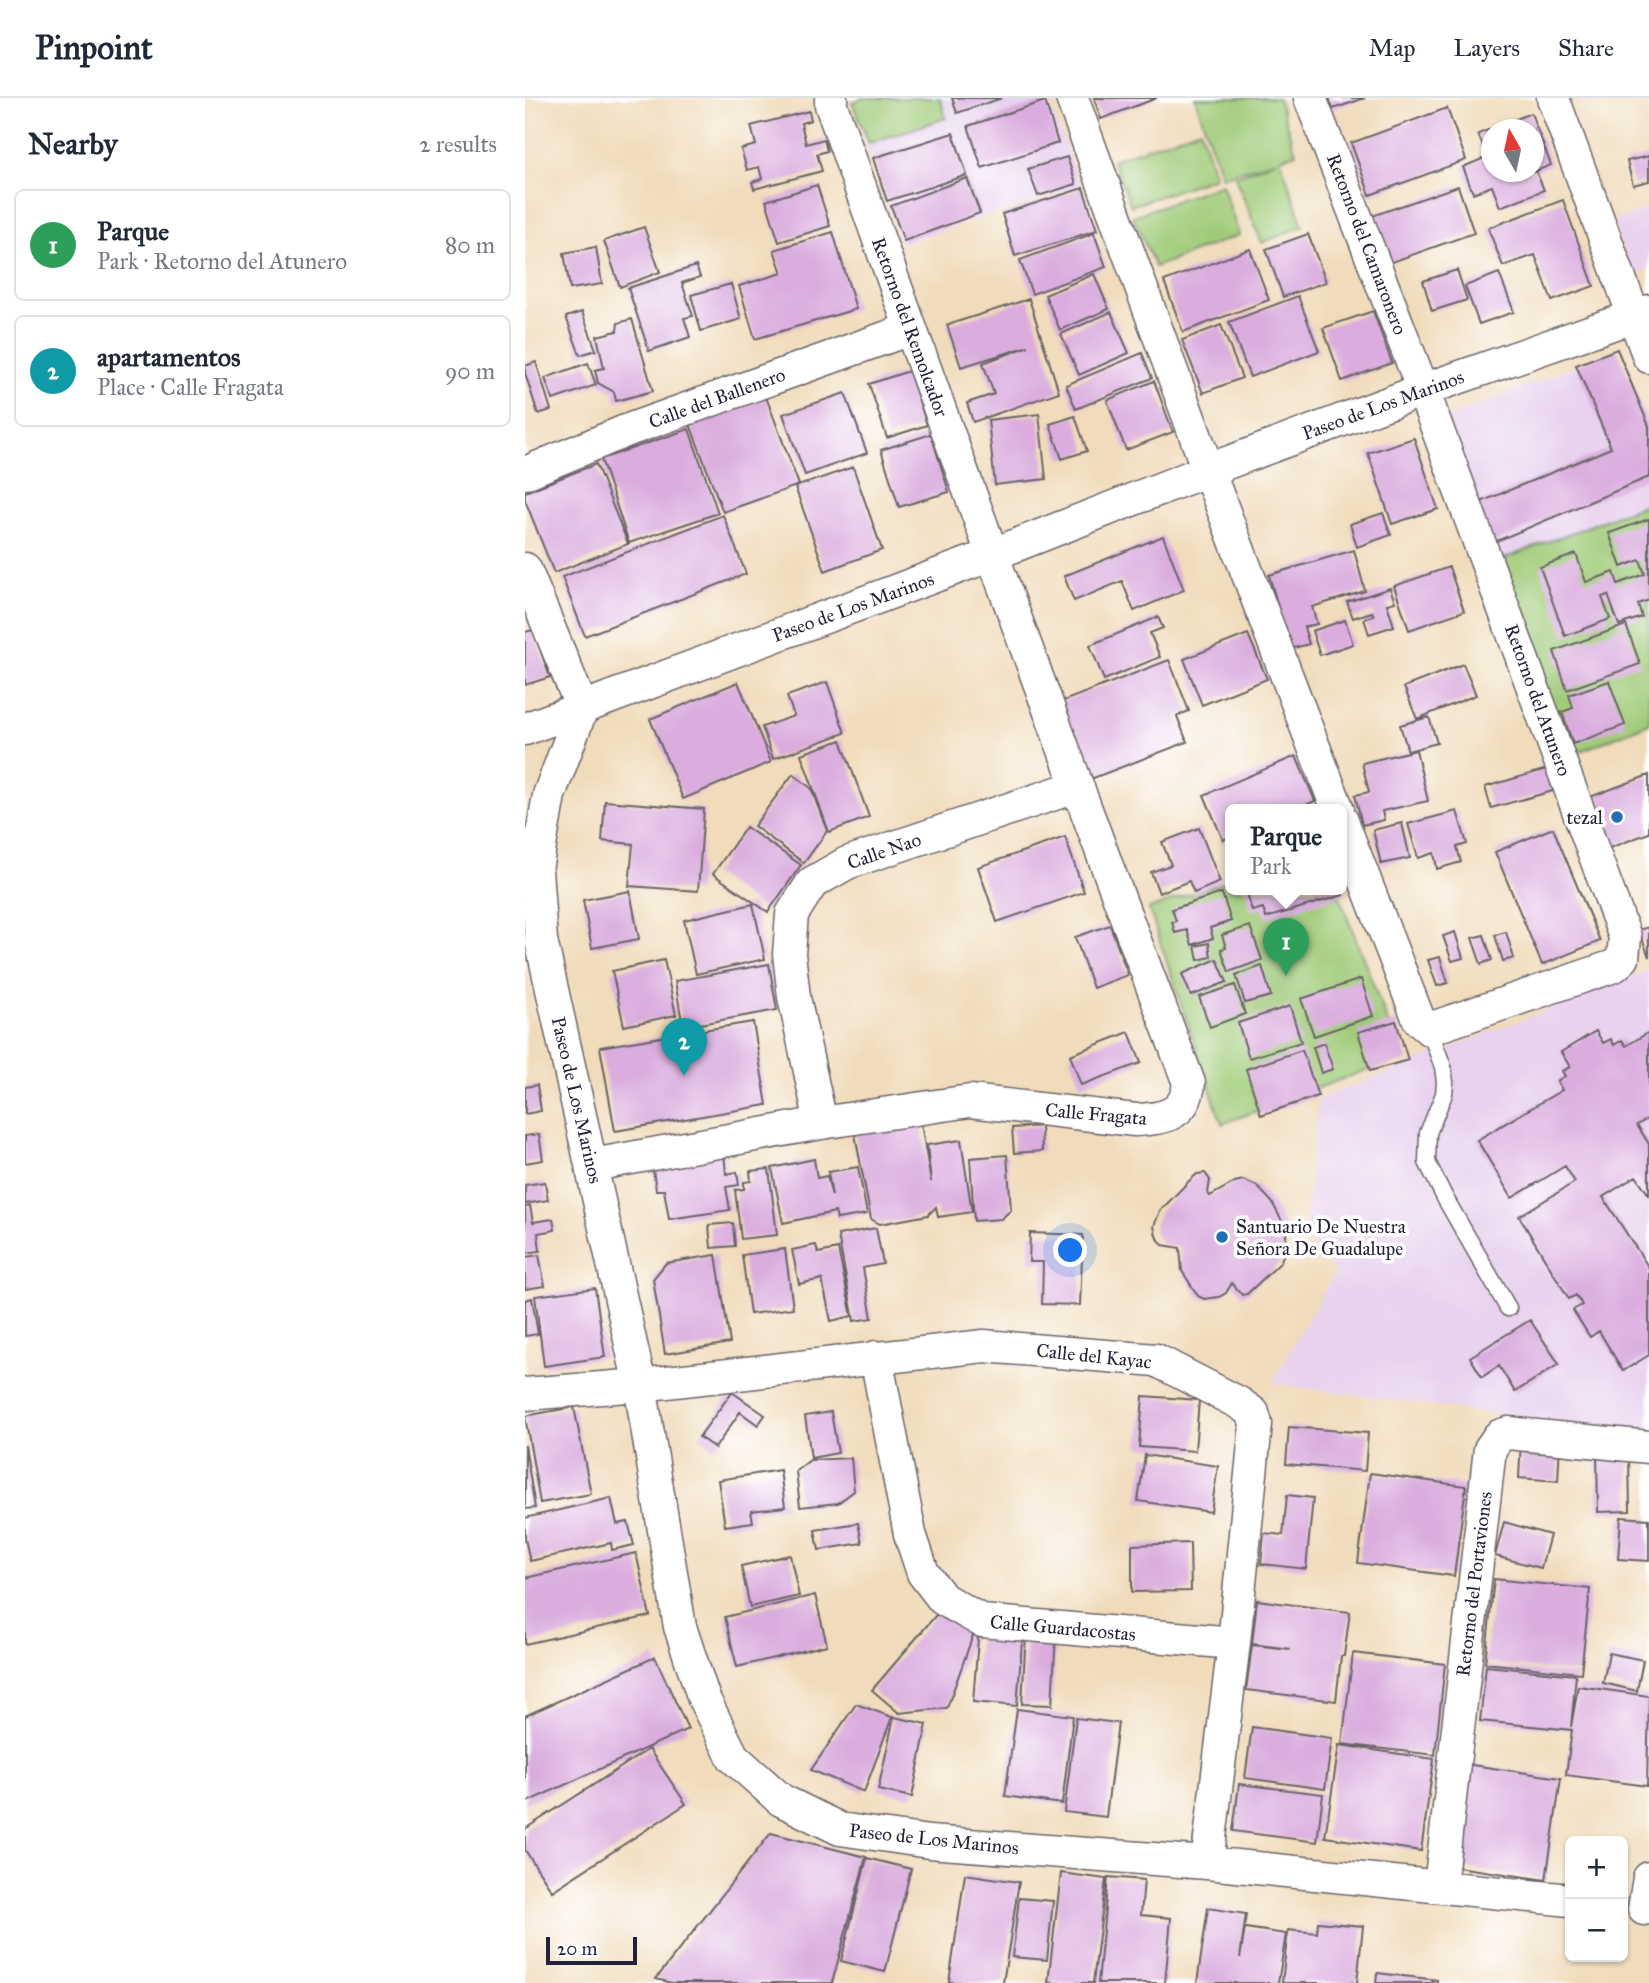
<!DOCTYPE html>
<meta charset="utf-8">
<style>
:root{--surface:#fff;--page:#f6f6f7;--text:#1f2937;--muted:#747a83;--line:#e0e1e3;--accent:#1f6fb2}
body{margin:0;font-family:"IM FELL Great Primer",serif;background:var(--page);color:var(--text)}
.controls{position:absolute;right:21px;bottom:21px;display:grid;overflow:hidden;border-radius:10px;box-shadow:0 2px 5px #0004}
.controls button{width:63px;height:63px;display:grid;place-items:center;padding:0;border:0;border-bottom:2px solid var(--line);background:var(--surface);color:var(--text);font:35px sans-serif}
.compass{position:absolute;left:956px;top:21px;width:63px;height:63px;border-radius:50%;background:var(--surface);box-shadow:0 2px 5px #0004;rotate:351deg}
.scale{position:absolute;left:21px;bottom:18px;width:91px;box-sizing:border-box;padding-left:7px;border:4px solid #22223b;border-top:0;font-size:19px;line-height:24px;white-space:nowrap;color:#22223b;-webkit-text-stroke:5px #fff;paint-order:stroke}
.you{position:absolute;left:546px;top:1153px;width:24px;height:24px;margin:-18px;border:5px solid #fff;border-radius:50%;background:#1a73e8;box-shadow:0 0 0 10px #1a73e833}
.badge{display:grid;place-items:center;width:46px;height:46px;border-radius:50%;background:var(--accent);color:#fff;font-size:23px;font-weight:700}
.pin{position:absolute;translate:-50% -58px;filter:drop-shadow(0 2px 4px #0008)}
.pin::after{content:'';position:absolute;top:37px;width:24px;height:21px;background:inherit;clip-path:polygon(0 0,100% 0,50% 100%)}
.popup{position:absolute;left:700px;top:706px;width:122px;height:91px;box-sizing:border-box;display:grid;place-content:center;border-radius:10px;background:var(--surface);filter:drop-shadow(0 2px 5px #0005);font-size:23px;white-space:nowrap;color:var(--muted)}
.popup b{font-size:26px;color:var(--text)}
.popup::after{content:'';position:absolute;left:50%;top:100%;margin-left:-14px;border:14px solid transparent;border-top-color:var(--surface)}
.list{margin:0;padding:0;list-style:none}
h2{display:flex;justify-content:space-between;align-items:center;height:91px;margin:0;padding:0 28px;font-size:30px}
h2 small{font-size:23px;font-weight:400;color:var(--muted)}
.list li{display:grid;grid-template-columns:46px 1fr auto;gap:21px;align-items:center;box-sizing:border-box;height:112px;margin:0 14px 14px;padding:0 14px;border:2px solid var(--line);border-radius:10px}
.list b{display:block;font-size:26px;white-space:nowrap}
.list p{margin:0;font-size:23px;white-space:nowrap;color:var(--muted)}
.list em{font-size:23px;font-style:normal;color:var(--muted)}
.map{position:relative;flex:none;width:1124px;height:1885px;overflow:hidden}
header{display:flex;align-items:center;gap:42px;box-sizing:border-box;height:98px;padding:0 35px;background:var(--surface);border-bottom:2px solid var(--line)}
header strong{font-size:33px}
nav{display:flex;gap:38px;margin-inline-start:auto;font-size:24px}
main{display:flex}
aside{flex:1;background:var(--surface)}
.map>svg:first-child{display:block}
</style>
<header>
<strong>Pinpoint</strong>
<nav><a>Map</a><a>Layers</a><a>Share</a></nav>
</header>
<main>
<aside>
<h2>Nearby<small>2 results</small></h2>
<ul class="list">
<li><span class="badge" style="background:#2e9e5b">1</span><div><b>Parque</b><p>Park · Retorno del Atunero</p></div><em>80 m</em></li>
<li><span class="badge" style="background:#0f9aa8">2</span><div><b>apartamentos</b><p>Place · Calle Fragata</p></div><em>90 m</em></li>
</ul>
</aside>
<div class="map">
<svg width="1124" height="1885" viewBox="0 0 1124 1885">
<rect width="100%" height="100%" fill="#fff"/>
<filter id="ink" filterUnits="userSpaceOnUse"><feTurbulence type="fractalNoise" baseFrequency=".0143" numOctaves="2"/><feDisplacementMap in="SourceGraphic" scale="14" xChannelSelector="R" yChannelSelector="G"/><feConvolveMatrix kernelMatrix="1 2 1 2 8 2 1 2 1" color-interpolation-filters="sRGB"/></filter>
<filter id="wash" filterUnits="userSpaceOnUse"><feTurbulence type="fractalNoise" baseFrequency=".00686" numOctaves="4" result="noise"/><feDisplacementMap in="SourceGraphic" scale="28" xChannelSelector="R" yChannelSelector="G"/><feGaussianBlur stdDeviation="1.57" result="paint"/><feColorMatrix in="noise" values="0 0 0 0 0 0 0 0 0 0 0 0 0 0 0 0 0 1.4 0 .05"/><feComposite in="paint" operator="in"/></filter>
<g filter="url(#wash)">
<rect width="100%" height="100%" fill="#f0dbba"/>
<path fill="#e8d2ee" d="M338 0H522L556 88 376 146 327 4Z
M1124 110V171L1107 177 1088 123Z
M1092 251 1124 328V405L973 463 922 320Z
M1124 872V1334L953 1314 747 1285 810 1174 778 1138 794 1001Z"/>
<path fill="#a0cb78" stroke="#61765a" stroke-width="2" d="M338 0H415L421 20 344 45 327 4Z
M670 0H753L771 55 755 60 778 128 737 145 710 79 752 62 697 79Z
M675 31 690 79 606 108 587 62Z
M697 86 714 137 630 169 608 118Z
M1124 405V625L1044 658 973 463Z
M705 782V792H812L876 959 697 1026 624 811Z"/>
<g id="blocks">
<path fill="#daadde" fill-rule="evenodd" d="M427 0H477L432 15Z
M569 0H632L576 21Z
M804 0H840L808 11Z
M520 3 533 45 457 70 443 28Z
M922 10 941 62 845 97 826 45Z
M284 13 286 22 276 25 281 46 299 41 302 53 292 56 297 73 229 91 227 84 237 81 234 69 222 72 216 51 231 47 226 28Z
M1006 15 1026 67 1011 73 1019 92 975 109 967 88 948 95 938 69 962 59 953 36ZM967 32H1009V74H967Z
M428 35 442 77 362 103 348 60Z
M1124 58V83L1108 87 1102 63Z
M542 59 551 86 513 98 503 71Z
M442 80 455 115 379 143 366 108Z
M292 87 305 128 254 144 241 103Z
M933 88 949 135 864 165 847 118Z
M558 90 572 132 490 158 477 116Z
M1038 102 1069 188 1027 203 1010 157 978 168 963 130Z
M119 129 135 174 95 189 79 143Z
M308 134 331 211 230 241 214 188 257 175 249 152Z
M569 135 581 169 507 196 495 162Z
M783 136 801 184 758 199 741 151Z
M71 149 77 186 45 191 39 155Z
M725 151 744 202 658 234 639 183Z
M171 168 175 179 157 185 168 218 159 220 165 239 124 253 103 190Z
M932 172 942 202 907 213 898 183Z
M974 175 989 214 954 226 940 188Z
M569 176 584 211 535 232 520 197Z
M206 186 216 221 176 233 166 197Z
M773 198 794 253 725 279 704 224Z
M504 201 534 294 448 324 442 305 469 296 458 265 504 248 436 269 422 227Z
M848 213 867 265 817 283 798 230Z
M57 214 71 252 55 257 41 219Z
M586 214 604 255 554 277 536 236Z
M107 221 128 293 91 303 89 294 73 285 70 272 79 270 72 238 92 233 93 225Z
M696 227 717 280 678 295 657 242Z
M1092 251 1124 328V379L967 445 951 406 1086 350 1051 267Z
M617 255 627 280 551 311 541 287Z
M11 264 26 312 13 316 0 275V268Z
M63 265 71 287 28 302 20 280Z
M384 273 402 327 362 340 344 286Z
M629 283 648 334 601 352 582 302Z
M320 295 342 355 280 377 258 316Z
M241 299 274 387 198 414 165 326Z
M514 316 521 381 470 387 463 322Z
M550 318 562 353 537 361 525 326Z
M164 331 193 415 104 445 76 361Z
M406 336 424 394 374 409 356 352Z
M889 340 913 411 867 426 843 355Z
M71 366 103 446 29 475 0 402V394Z
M328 369 357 452 300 473 270 389Z
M858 415 866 437 832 449 825 426Z
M198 417 221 476 60 538 37 479Z
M1124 421V502L1113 506 1117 519 1094 527 1083 497 1077 499 1085 521 1040 538 1015 469 1051 456 1061 484 1089 474 1093 486 1120 476 1115 462 1096 469 1084 435Z
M638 438 659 492 609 513 597 483 549 503 539 478Z
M829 452 840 493 787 509 792 526 779 529 784 546 765 551 744 477Z
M924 469 939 513 884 532 869 488Z
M865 490 870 504 862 506 869 528 844 536 839 521 849 518 847 514 828 520 822 504Z
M633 519 638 530 625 535 635 559 579 582 565 547Z
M820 522 828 546 795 557 787 533Z
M1101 527 1115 566 1042 592 1029 553Z
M8 532 25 579 0 587V534Z
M723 536 742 581 677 607 659 561Z
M644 562 664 613 652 618 662 644 563 682 533 605Z
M938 566 951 597 892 621 879 589Z
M1084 583 1100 627 1048 646 1037 614 1048 610 1044 597Z
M213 584 246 664 158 701 125 621Z
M302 584 320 635 248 661 237 629 269 618 262 598Z
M904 619 912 645 883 653 875 627Z
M316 642 344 719 304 734 276 656Z
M891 652 903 703 857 713 859 722 837 727 830 697 844 694 837 665Z
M771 658 790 703 769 712H705V739L698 742 679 697Z
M1022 671 1028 693 966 710 960 689Z
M268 676 286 690 302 733 279 765 229 728Z
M1124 677V735L1074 754 1054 703Z
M80 703 179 711 173 793 104 788 108 746 77 743Z
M932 713 942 746 932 749 936 764 912 771 909 755 893 760 883 726Z
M877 725 885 760 856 766 848 732Z
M221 729 276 767 243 814 188 776Z
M674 730 695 784 669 795 664 783 634 795 626 774 646 767 637 744Z
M1028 730 1075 843 1017 867 970 754Z
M540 739 559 794 472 824 453 769Z
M721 792H817L818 797 741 820 738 810 727 813Z
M105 793 114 841 67 850 58 802Z
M697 795 706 823 685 830 688 840 667 847 662 832 650 835 647 824 651 823 647 811Z
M228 806 240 861 171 876 159 822Z
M585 827 603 877 568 890 550 839Z
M725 828 737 862 704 874 696 851 701 850 697 837Z
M1124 829V859L1114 832Z
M930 834 938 860 927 863 918 838Z
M981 834 989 860 978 863 970 837Z
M959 837 967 862 956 866 947 840Z
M684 845 686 859 673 862 670 848Z
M915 859 923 885 912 888 903 862Z
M692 861 702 884 666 898 657 876Z
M139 862 151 917 99 928 87 873Z
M244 866 252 912 158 929 150 883Z
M737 868 746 898 720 905 711 877Z
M836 881 848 918 789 938 776 901Z
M710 887 720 916 685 929 674 899Z
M765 908 776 944 724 960 713 925Z
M871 923 883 962 845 973 833 934Z
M228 924 242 1007 90 1033 75 949Z
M1071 933 1078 945 1086 941 1089 947 1097 942 1101 948 1124 934V1020L1112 1027 1124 1046V1097L1111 1078 1078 1099 1124 1170V1257L1098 1273 1074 1233 1065 1239 1048 1212 1057 1207 1051 1197 1044 1201 994 1118 1050 1084 1040 1068 987 1100 952 1042 1037 992 1032 983 1040 978 1037 973 1045 969 1036 954Z
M604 934 616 965 556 987 545 957Z
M799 945 808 971 796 975 788 949Z
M777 952 793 998 736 1017 721 971Z
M12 987 16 1013 0 1016V989Z
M394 1013 406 1084 402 1047 436 1042 447 1114 413 1119 411 1109 403 1117 355 1126 346 1121 329 1031Z
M516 1028 517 1053 489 1055 487 1030Z
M14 1036 18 1062 0 1065V1038Z
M199 1054 201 1076 212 1074 214 1087 201 1089 205 1112 144 1121 139 1092H131L127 1065Z
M482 1057 486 1112 476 1121 449 1123 445 1060Z
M289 1061 292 1080 302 1078 307 1098 303 1074 333 1069 342 1116 312 1121 310 1114 258 1125 247 1070Z
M244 1071 252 1137 216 1141 210 1092 219 1091V1084L226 1083 225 1073Z
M680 1075 685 1082 683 1095 685 1098 710 1084 718 1082 732 1088 747 1104 761 1131V1150L755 1165 722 1196 717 1197 707 1185 701 1195 694 1199 679 1201 673 1198 657 1173 655 1150 638 1147 631 1138 629 1128 635 1113 664 1083 672 1076Z
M20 1084 23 1102 0 1106V1087Z
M5 1108 8 1124 28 1121 30 1132 13 1135 15 1153 0 1155V1109Z
M208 1125 210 1148 186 1150 184 1127Z
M351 1130 358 1166 338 1170 347 1220 329 1223 313 1137Z
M505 1135 558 1137 555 1207 517 1206 518 1164H504Z
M291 1147 293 1155 313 1151 327 1218 306 1223 297 1181 274 1186 267 1152Z
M260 1151 268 1210 225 1216 217 1157Z
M14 1157 20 1188 0 1191V1159Z
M191 1157 205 1245 140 1256 128 1181 141 1165Z
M70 1190 80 1259 19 1268 10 1198Z
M7 1200 13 1236 0 1238V1202Z
M1005 1222 1034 1266 990 1294 974 1268 957 1279 945 1259Z
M207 1294 240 1317 233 1327 215 1314 190 1350 174 1339Z
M618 1298 674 1302 670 1353 614 1349Z
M49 1309 66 1396 15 1405 0 1318Z
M306 1314 313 1355 286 1360 280 1318Z
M764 1329 843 1335 840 1373 761 1366Z
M996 1342 1035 1345 1033 1383 994 1380Z
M0 1347 10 1410 0 1411Z
M1104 1356 1105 1413 1073 1414 1072 1357Z
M620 1357 693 1368 686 1414 613 1403Z
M326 1360 329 1393 313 1405 275 1409 271 1373 285 1362Z
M255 1372 260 1409 226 1413 228 1424 200 1428 193 1382Z
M845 1375 941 1388 929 1478 833 1465Z
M762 1397 788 1400 781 1471 736 1466 739 1435 758 1437Z
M86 1400 92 1426 103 1424 109 1447 87 1452 86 1445 5 1463 0 1441V1420Z
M1096 1419 1124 1421V1463L1093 1461Z
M979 1424 1025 1437 1016 1470 970 1458Z
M333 1425 337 1445 294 1452 290 1432Z
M665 1445 666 1493 607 1494V1447Z
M111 1455 125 1518 0 1546V1480Z
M265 1457 274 1498 225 1509 216 1468Z
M969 1481 1065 1491 1056 1575 960 1565Z
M290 1497 302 1547 212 1569 200 1519Z
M732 1502 825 1514 819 1558H816L811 1603 721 1592 727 1547 765 1551 727 1546Z
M417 1510 452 1526 422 1610 374 1615 347 1592Z
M454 1528 498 1531 492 1608 448 1604Z
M501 1534 531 1536 527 1607 497 1606Z
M828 1555 920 1566 910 1657 817 1646Z
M1084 1555 1118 1562 1112 1593 1078 1585Z
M130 1559 163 1631 0 1705V1618Z
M961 1568 1051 1577 1046 1629 1053 1588 1124 1598 1122 1688 1041 1677 1047 1632 955 1623Z
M331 1606 367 1619 339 1694 286 1672Z
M492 1611 548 1618 537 1706 480 1698Z
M369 1619 402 1626 387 1699 353 1692Z
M551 1620 593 1625 581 1719 539 1714Z
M727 1629 807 1640 800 1691 720 1680Z
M814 1647 909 1661 896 1753 800 1739Z
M124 1651 161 1706 27 1793 0 1752V1731Z
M940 1666 1036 1680 1021 1782 925 1768Z
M714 1686 798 1696 792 1744 708 1733Z
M246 1735 341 1759 307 1885H147L131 1881Z
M342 1760 386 1771 360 1874 316 1863Z
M536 1775 581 1781 568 1885H523Z
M440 1776 494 1784 478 1885 424 1884Z
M583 1779 619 1782 616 1817 646 1820 640 1885H573Z
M494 1800 528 1803 522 1862 487 1859Z
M683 1810 721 1816 715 1860 720 1830 761 1836 753 1885H672Z
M793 1824 838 1828 832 1885H757L763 1832 792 1835Z
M852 1875 912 1882V1885H851Z"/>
</g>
</g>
<g filter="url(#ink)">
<use href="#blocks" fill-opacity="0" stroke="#6a6367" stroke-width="2"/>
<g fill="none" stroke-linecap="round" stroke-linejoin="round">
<g stroke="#6a6367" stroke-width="19">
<path id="lane" d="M904 931 918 969 920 984 919 996 903 1035 902 1064 920 1100 983 1210"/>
</g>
<g stroke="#6a6367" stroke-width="35">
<path id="street" d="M547 0 683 372 813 712
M785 0 898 292 1100 839 1098 860 1089 868 904 931 894 922 817 723
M1028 0 1124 259
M0 375 103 332 385 231
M0 471 57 610 0 631
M296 1025 269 899 264 856 267 816 287 785 322 765 550 689
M68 1067 296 1025 445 1003 610 1022C637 1021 661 1018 664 985 540 661 422 334 306 7V0
M351 1259 385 1436 398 1475 418 1501 457 1523 709 1545
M0 1296 115 1287 459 1248 631 1262 714 1305 728 1315 731 1326 709 1545 682 1765
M915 1788 965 1351 974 1338 983 1335 1124 1349
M1045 1802 682 1765 404 1744 315 1731 256 1702 208 1659 179 1601 155 1529 115 1287 16 842 11 771 24 697 57 610 466 457 683 372 898 292 1124 213
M1119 1811 1124 1780"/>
</g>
<use href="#lane" stroke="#fff" stroke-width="16"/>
<use href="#street" stroke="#fff" stroke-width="32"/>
</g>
</g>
<g fill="#1f6fb2" stroke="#fff" stroke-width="2.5">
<circle cx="1092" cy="719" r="7"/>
<circle cx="697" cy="1139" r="7"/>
</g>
<g text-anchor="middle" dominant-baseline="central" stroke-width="7" stroke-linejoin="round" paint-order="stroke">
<g font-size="19" fill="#22223b" stroke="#fff">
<text transform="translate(842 146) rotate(69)">Retorno del Camaronero</text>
<text transform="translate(385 229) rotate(70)">Retorno del Remolcador</text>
<text transform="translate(192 300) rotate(-20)">Calle del Ballenero</text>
<text transform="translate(858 307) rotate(-20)">Paseo de Los Marinos</text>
<text transform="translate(328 509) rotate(-20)">Paseo de Los Marinos</text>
<text transform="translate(1013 602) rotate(70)">Retorno del Atunero</text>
<text transform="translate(359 753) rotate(-19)">Calle Nao</text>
<text transform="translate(52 1002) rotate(77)">Paseo de Los Marinos</text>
<text transform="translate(571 1016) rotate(5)">Calle Fragata</text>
<text transform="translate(569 1258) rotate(6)">Calle del Kayac</text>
<text transform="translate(949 1486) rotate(-83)">Retorno del Portaviones</text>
<text transform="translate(538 1530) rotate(5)">Calle Guardacostas</text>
<text transform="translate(409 1741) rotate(6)">Paseo de Los Marinos</text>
</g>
<g font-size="19" fill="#22223b" stroke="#fff" text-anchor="end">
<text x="1078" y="719">tezal</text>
<text x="711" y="1128" text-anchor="start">Santuario De Nuestra<tspan x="711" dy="22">Señora De Guadalupe</tspan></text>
</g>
</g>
</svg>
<div class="controls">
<button>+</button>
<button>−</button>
</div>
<svg class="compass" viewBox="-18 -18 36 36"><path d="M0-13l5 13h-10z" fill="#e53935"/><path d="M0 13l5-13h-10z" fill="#747a83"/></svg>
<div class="scale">20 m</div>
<div class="you"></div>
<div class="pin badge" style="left:761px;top:878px;background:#2e9e5b">1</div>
<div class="popup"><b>Parque</b>Park</div>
<div class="pin badge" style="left:159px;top:978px;background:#0f9aa8">2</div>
</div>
</main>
